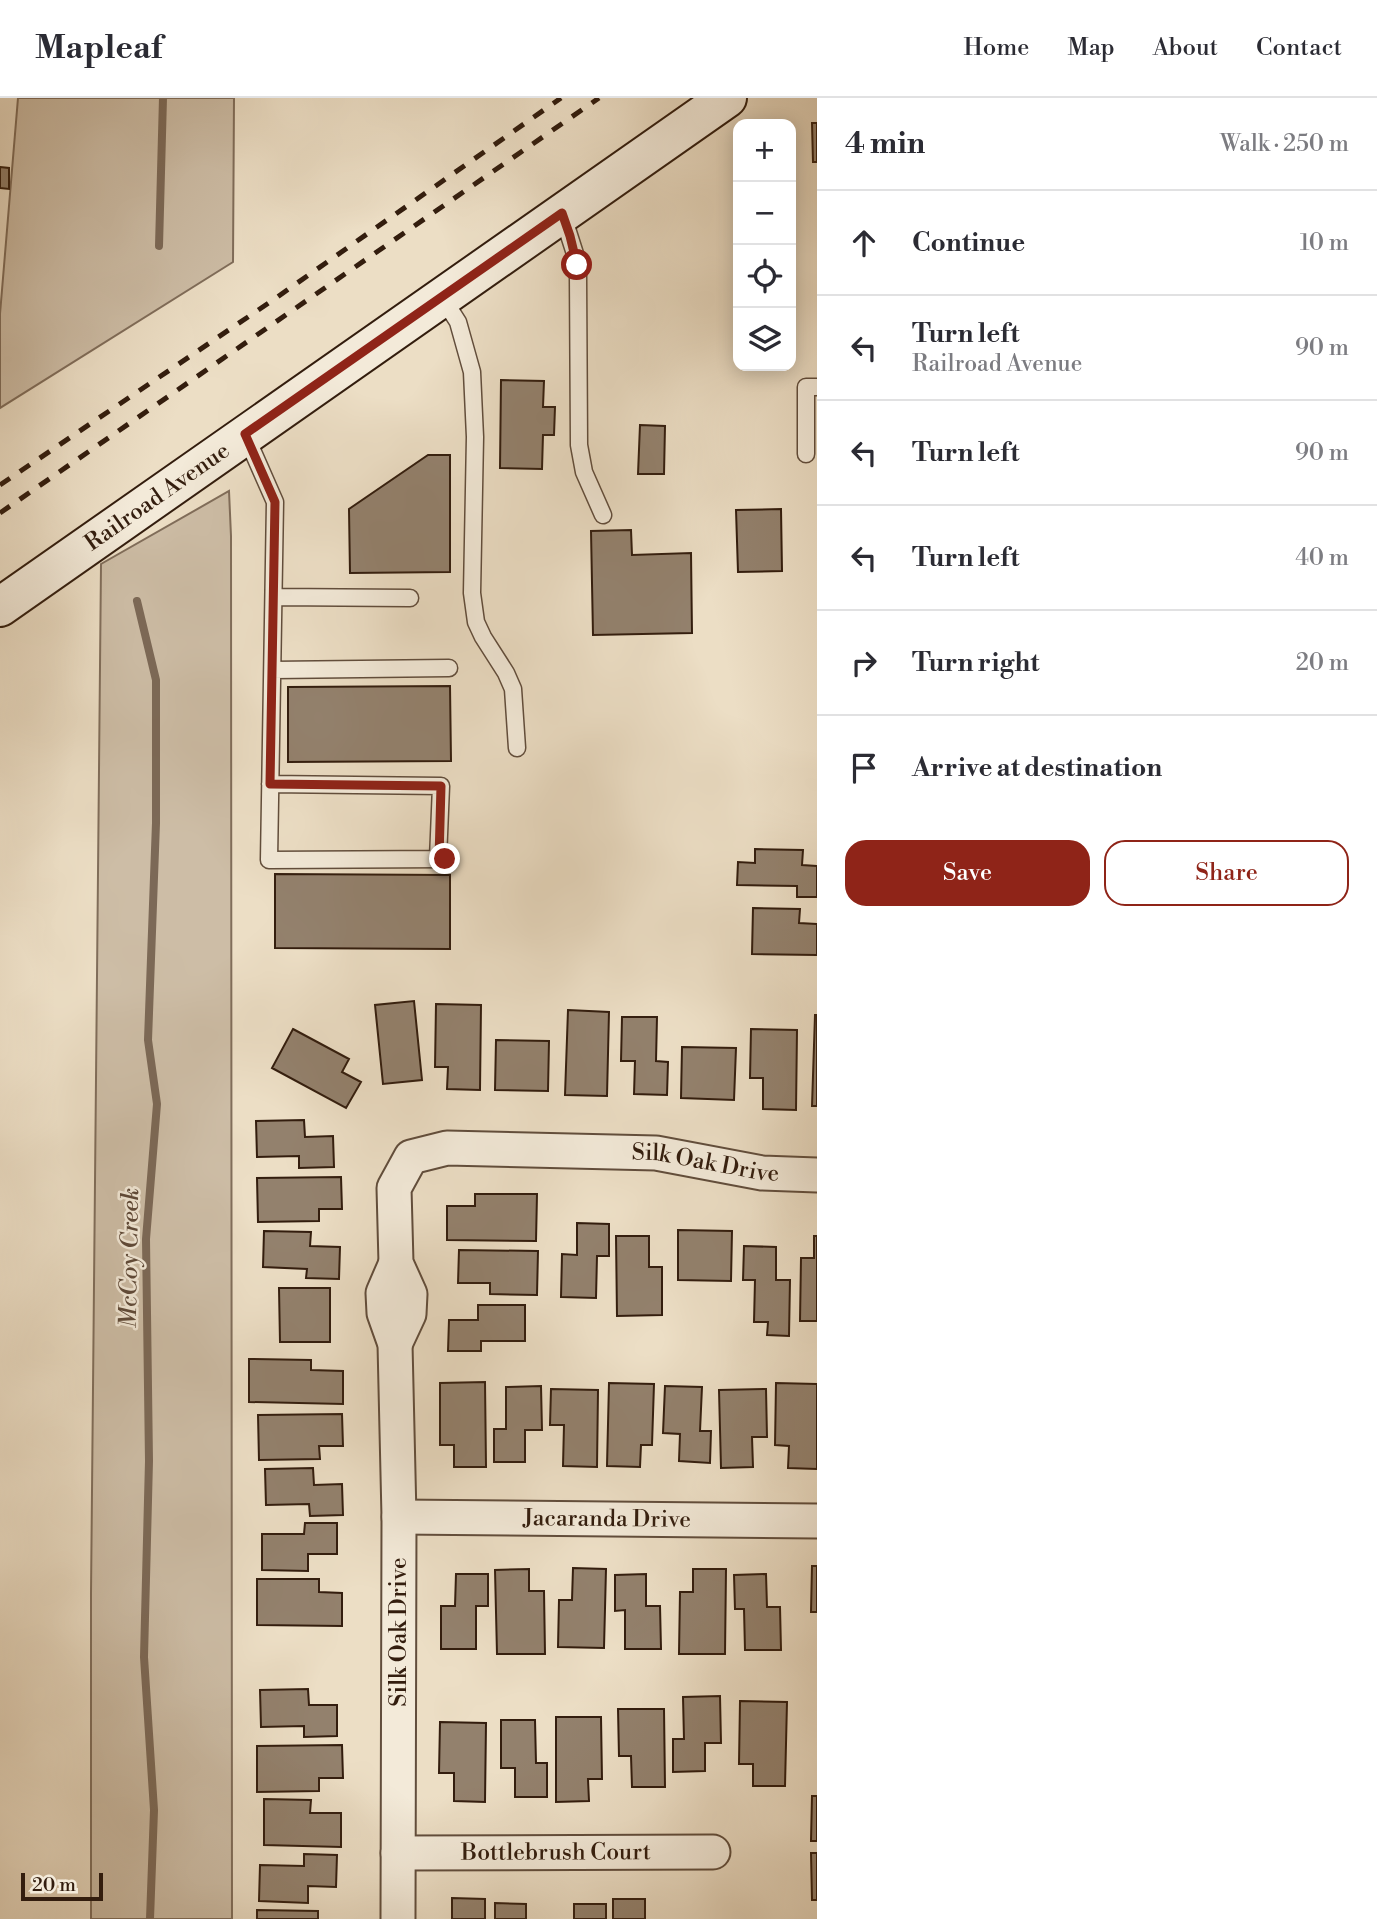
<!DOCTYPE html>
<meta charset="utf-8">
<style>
:root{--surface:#fff;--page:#f2f2f3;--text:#2b2b33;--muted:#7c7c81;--line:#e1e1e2;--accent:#8f2418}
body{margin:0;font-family:"Libre Bodoni",serif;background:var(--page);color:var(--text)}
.controls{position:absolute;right:21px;top:21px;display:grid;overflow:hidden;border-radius:14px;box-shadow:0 4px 18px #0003}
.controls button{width:63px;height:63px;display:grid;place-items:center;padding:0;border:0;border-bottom:2px solid var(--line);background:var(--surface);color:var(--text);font:35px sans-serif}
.scale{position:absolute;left:21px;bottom:18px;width:82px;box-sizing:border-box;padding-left:7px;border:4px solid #331d0e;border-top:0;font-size:19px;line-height:24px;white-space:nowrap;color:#331d0e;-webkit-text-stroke:5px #f3ead9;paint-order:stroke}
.stop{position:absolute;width:21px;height:21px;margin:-16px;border:5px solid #8f2418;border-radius:50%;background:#fff}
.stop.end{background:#8f2418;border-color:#fff;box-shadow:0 2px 7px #0008}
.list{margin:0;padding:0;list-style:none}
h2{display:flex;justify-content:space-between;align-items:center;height:91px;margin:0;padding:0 28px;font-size:30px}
h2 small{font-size:23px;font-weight:400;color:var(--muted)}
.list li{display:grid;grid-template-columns:46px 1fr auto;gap:21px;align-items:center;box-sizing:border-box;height:105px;padding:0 28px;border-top:2px solid var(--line)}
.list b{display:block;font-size:26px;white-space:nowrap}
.list p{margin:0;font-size:23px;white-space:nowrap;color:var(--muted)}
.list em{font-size:23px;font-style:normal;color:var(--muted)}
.actions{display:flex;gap:14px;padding:21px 28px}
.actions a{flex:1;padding:16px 0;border:2px solid var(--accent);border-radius:21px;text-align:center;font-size:24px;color:var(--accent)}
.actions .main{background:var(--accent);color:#fff}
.icon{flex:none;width:38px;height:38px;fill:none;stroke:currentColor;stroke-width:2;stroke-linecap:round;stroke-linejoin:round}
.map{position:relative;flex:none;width:817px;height:1821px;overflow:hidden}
header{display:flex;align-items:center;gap:42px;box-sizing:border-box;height:98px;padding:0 35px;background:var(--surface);border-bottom:2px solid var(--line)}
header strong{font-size:33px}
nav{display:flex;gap:38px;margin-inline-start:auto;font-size:24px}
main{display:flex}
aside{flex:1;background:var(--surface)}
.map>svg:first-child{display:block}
</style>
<header>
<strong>Mapleaf</strong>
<nav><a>Home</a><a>Map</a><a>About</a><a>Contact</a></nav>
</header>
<main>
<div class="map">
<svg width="817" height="1821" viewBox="0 0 817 1821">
<rect width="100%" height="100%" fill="#ecdec5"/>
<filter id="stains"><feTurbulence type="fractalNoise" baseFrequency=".00286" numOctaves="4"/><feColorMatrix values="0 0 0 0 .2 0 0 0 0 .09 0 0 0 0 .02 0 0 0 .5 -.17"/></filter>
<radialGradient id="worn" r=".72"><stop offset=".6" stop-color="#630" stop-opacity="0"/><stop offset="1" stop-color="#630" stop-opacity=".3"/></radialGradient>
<path fill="#cdbda6" stroke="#806d5a" stroke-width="2" d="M18 0H234L233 164 0 310V216Z
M229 393 231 438 232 1821H91V1496L101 466Z"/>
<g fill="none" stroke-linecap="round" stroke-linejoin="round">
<path stroke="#7c6957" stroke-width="8" d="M159 148 163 0
M137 503 156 582V725L148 942 157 1006 146 1141 149 1363 144 1559 154 1712 150 1821"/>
</g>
<path fill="#93816d" stroke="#331d0e" stroke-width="2" d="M812 25H817V64H813Z
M0 69 9 70V91L0 90Z
M501 282 544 283 543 309H555L554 337H543L542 371 500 370Z
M640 327 665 328 664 376H638Z
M428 357H450V474L350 475 349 411Z
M781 411 782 473 738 474 736 412Z
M631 432 632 457 691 455 692 535 593 537 591 433Z
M450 588 451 663 288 664V589Z
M755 751 803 752 802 767 817 768V799H797V788L737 787 738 764 755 765Z
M275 776 450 777V851L275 850Z
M753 810 800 811 799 825 817 826V857L752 856Z
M414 903 422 982 383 986 375 907Z
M436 906 481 907 480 992 447 991 448 969H435Z
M568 912 609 914 607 998 565 997Z
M815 917H817V1008H812Z
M622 919H657L656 963 668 964 667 997 634 996 635 963H621Z
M293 931 349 961 342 974 361 984 346 1010 272 970Z
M751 931 797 932 796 1012 763 1011V980H750Z
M496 942 549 943 548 993 495 992Z
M682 949 736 950 734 1002 681 1000Z
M304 1022 305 1039 333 1038 334 1069 299 1070V1058L257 1059 256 1023Z
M341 1079 342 1111H319V1123L258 1124 257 1080Z
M475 1096H537L536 1143 447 1142V1108H475Z
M577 1125 609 1126V1158H597L596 1200 561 1199 562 1156 577 1157Z
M678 1132 732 1133 731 1183 678 1182Z
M264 1133 311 1134 310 1148 340 1149 339 1181 306 1180 307 1171 263 1169Z
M616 1138H649V1169H662V1217L617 1218Z
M814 1138H817V1223H800L801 1160H814Z
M744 1148 776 1149V1182H790L789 1238 767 1237 768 1224H754L755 1182H743Z
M459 1152 538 1153 537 1197 490 1196V1185H458Z
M279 1190H330V1244H280Z
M478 1207H525V1243H481V1253H448L449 1222H478Z
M249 1261 311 1262V1272L343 1273V1306L249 1304Z
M485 1284 486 1369H454V1347H440V1285Z
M609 1285 654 1286 652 1347H641L640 1369 607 1368Z
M776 1285 817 1286V1371L788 1370 789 1348 775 1347Z
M541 1288 542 1332H525V1364H494V1331H506V1289Z
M665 1288 702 1289 700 1333H711L710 1365 679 1363 680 1336 663 1335Z
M551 1291 598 1292 597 1369 563 1368 564 1327H550Z
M766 1291 767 1339H752L753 1369 721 1370 719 1292Z
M342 1316 343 1348H319L320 1361 259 1362 258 1317Z
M313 1370 314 1387 342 1386 343 1417 310 1418 309 1406 266 1407 265 1371Z
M305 1425H337V1456H308V1473L262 1472V1436H304Z
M812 1468H817V1514H811Z
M573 1470 606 1471 604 1550 558 1549 559 1502H572Z
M529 1471V1493H544L545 1556H497L495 1472Z
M693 1471H726L725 1556H679L680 1494H693Z
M456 1476H488V1508H476V1551H441V1508H455Z
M646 1476V1508H660L661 1551H625V1512L615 1513V1477Z
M766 1476 767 1509H780L781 1552H745L744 1511H735L734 1477Z
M257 1481H319V1494L342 1495V1528L257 1527Z
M308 1591 309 1607H337V1638L304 1639V1628L261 1629 260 1592Z
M720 1598 721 1645H705V1673L673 1674V1641H684L683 1599Z
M740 1603 787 1604 785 1688H753V1666H739Z
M618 1611H664L665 1689H632L631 1658H619Z
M556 1619H601L602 1681H588L589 1703 556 1704Z
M501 1622H535L536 1665H547V1699H515V1670H501Z
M440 1624 486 1625 485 1704 454 1703V1675H439Z
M342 1647 343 1680H319V1693L257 1694V1648Z
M812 1698H817V1743H811Z
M264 1701 311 1702 310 1715H341V1749L264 1747Z
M811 1755H817V1802H812Z
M304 1756 337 1757 336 1789 308 1788V1805L259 1803 260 1767 304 1768Z
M452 1800 485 1801V1821H452Z
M613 1801H645V1821H613Z
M495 1805 526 1806V1821H495Z
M574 1806H606V1821H574Z
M257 1812 318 1813V1821H257Z"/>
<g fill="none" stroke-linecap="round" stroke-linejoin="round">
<g stroke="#614d3c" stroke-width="19">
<path id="lane" d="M562 115 576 159 578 177 579 347 584 374 603 417
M442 199 458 224 472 274 475 339 472 495 476 524 483 539 506 575 513 591 517 650
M245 336 275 404 269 762 445 761
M806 356V289H817
M274 499 410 500
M273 572 449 570
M270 686 441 688 438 761"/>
</g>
<g stroke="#614d3c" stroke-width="37">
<g id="street">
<path d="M396 1165 383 1195 384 1215 395 1246 399 1419 398 1821"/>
<path id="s1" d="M395 1246 409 1216 410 1196 396 1165 394 1090 411 1059 447 1050 656 1055 762 1075 817 1077"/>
<path id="s2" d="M399 1419 817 1423"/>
<path id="s3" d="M398 1755 713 1754"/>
</g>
</g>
<g stroke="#331d0e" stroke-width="42">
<g id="secondary">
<path id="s4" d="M0 509 727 0"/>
</g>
</g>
<use href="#lane" stroke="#f3ead9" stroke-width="16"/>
<use href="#street" stroke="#f3ead9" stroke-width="33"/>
<use href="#secondary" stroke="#f3ead9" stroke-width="38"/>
<path stroke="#331d0e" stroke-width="5" stroke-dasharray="12 12" stroke-linecap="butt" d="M0 387 273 202 561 0
M0 415 599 0"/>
</g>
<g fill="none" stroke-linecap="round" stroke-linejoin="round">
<path stroke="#8f2418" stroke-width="9" d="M445 761H439L441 688 270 686 275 404 245 336 562 115 570 138 577 167"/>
</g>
<g text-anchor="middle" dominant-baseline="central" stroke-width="5" stroke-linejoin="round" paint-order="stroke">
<g font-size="23" fill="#331d0e" stroke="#f3ead9">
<text stroke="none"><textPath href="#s4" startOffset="192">Railroad Avenue</textPath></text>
<text stroke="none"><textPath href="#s1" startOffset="494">Silk Oak Drive</textPath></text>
<text stroke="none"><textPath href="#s2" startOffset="208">Jacaranda Drive</textPath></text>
<text transform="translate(399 1534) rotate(-90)">Silk Oak Drive</text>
<text stroke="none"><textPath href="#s3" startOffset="158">Bottlebrush Court</textPath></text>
</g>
<g font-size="24" font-style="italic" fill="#5e4938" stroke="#f3ead9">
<text transform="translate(130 1160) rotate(-89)">McCoy Creek</text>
</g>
</g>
<rect width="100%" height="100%" filter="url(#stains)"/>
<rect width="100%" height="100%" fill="url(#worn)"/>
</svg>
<div class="controls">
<button>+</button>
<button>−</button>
<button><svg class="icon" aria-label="locate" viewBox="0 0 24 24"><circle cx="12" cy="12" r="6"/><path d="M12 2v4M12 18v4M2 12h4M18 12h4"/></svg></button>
<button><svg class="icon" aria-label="layers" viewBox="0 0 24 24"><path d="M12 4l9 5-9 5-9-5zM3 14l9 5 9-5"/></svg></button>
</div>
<div class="scale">20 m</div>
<div class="stop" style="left:577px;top:167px"></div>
<div class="stop end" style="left:445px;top:761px"></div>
</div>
<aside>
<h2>4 min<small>Walk · 250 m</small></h2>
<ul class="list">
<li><svg class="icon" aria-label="ahead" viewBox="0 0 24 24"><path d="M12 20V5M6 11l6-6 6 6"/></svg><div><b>Continue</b></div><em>10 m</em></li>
<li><svg class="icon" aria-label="left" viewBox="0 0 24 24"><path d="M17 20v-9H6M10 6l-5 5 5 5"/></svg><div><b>Turn left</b><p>Railroad Avenue</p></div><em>90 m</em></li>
<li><svg class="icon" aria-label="left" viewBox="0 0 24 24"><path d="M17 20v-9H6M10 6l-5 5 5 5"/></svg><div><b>Turn left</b></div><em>90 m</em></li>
<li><svg class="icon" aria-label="left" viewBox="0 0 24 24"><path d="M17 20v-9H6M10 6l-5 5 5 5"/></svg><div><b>Turn left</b></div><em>40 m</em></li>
<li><svg class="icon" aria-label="right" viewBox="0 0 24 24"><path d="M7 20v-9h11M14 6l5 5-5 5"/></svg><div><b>Turn right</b></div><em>20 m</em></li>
<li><svg class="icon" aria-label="arrive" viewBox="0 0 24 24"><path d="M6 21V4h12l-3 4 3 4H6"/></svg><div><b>Arrive at destination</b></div></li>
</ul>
<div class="actions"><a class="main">Save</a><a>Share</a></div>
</aside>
</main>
